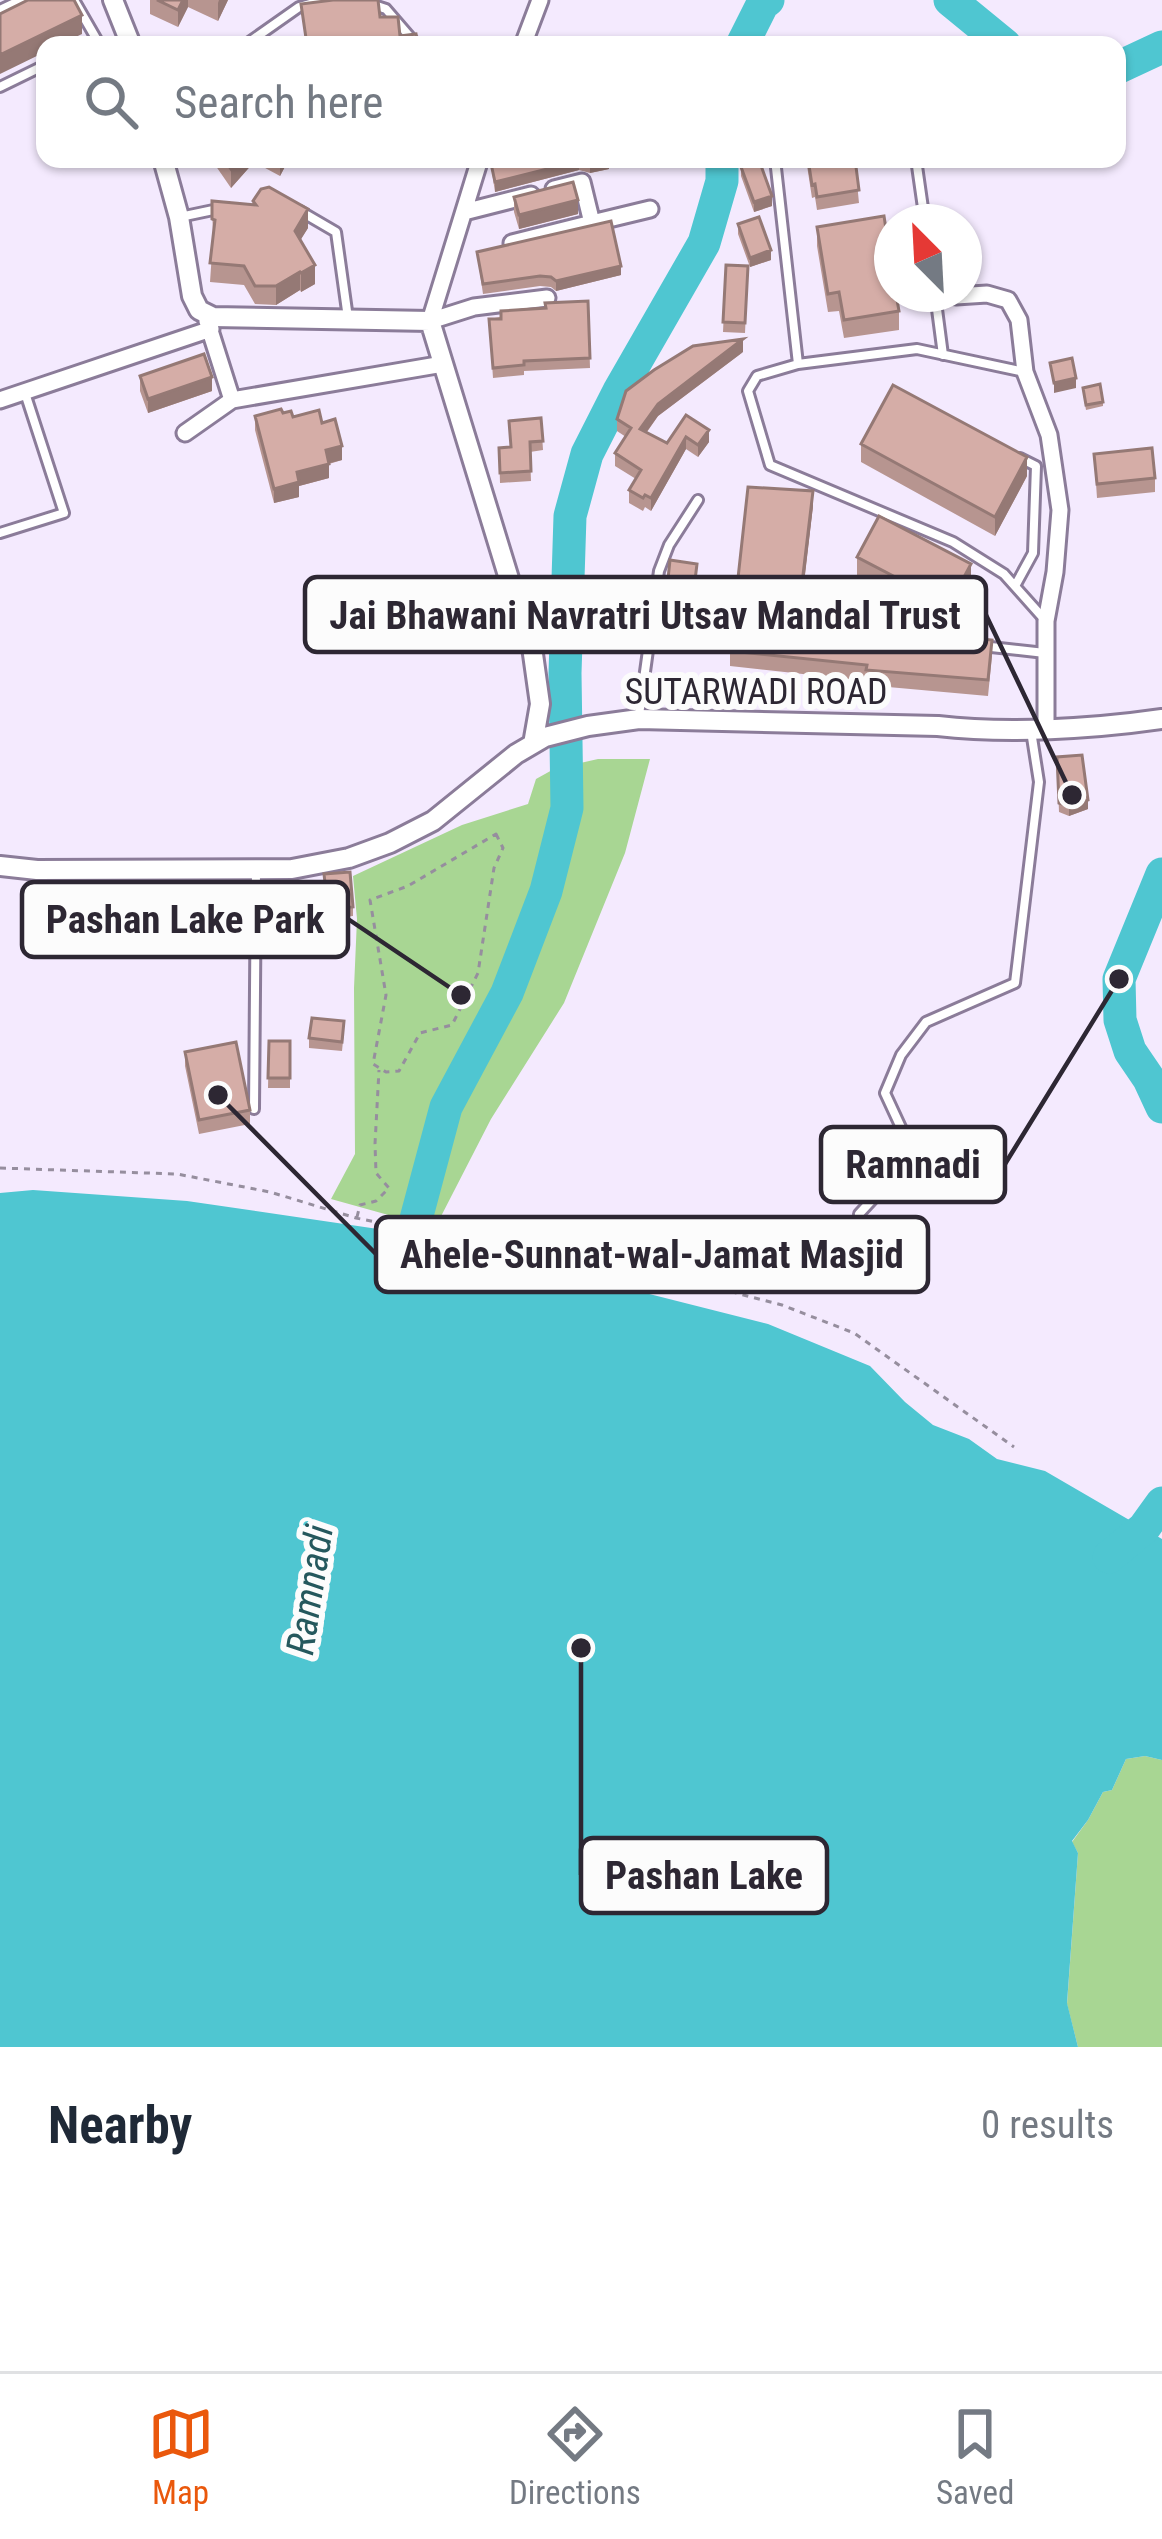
<!DOCTYPE html>
<style>
:root{--surface:#fff;--page:#f6f6f7;--text:#1f2937;--muted:#747a83;--line:#e0e1e3;--accent:#ea580c}
body{margin:0;font-family:"Roboto Condensed",sans-serif;background:var(--page);color:var(--text)}
.compass{position:absolute;left:874px;top:204px;width:108px;height:108px;border-radius:50%;background:var(--surface);box-shadow:0 3px 9px #0004;rotate:336deg}
.list{margin:0;padding:0;list-style:none}
h2{display:flex;justify-content:space-between;align-items:center;height:156px;margin:0;padding:0 48px;font-size:51px}
h2 small{font-size:39px;font-weight:400;color:var(--muted)}
.icon{flex:none;width:66px;height:66px;fill:none;stroke:currentColor;stroke-width:2;stroke-linecap:round;stroke-linejoin:round}
.map{position:relative;flex:none;width:1162px;height:2047px;overflow:hidden}
.search{position:absolute;background:var(--surface);box-shadow:0 3px 9px #0004;left:36px;right:36px;top:36px;height:132px;display:flex;align-items:center;gap:30px;box-sizing:border-box;padding:0 42px;border-radius:24px;color:var(--muted);font-size:45px}
.sheet{height:324px;background:var(--surface)}
nav{display:flex;justify-content:space-around;align-items:center;box-sizing:border-box;height:168px;border-top:3px solid var(--line);background:var(--surface);font-size:33px;color:var(--muted)}
nav a{display:grid;justify-items:center;gap:6px}
nav .on{color:var(--accent)}
.map>svg:first-child{display:block}
</style>
<div class="map">
<svg width="1162" height="2047" viewBox="0 0 1162 2047">
<rect width="100%" height="100%" fill="#f4eafe"/>
<path fill="#a8d693" d="M598 759H650L625 853 564 1003 491 1119 435 1228 331 1199 355 1154 354 988 357 919 353 876 462 825 528 804 536 779 554 769Z
M1145 1756 1162 1760V2047H1078L1067 2004 1078 1853 1072 1842 1088 1820 1103 1792 1112 1790 1126 1759Z"/>
<path fill="#4fc6d1" d="M33 1190 187 1201 412 1234 768 1324 870 1366 905 1402 933 1425 969 1439 997 1459 1045 1471 1162 1539V1760L1145 1756 1126 1759 1112 1790 1103 1792 1088 1820 1072 1841 1078 1853 1067 2003 1078 2047H0V1193Z"/>
<g fill="none" stroke-linecap="round" stroke-linejoin="round">
<path stroke="#4fc6d1" stroke-width="33" d="M950 0 1005 45
M742 45 763 3 768 0
M1117 68 1162 47
M1162 874 1119 979 1120 1020 1130 1051 1149 1079 1162 1107
M405 1277 412 1234 446 1107 507 993 546 891 567 808 565 673 570 516 587 454 619 391 704 243 722 181V159
M1109 1557 1144 1528 1162 1503"/>
<g stroke="#8b7c99" stroke-width="14">
<path id="service" d="M74 0 97 40 87 45
M359 0 386 9 417 45
M0 10 21 0
M245 45 299 7 325 0
M0 87 45 65
M775 159 798 364
M916 159 925 222
M300 211 336 232 348 318
M180 217 218 209
M935 294 943 355
M1024 372 917 349 798 364 757 376 748 391 770 465 953 542 1004 574 1045 620
M0 533 64 513 25 393
M1015 586 1033 553 1036 466 1020 458
M982 646 1045 653
M639 715 659 571 669 545 698 500
M254 1109 256 871
M859 1214 910 1159 904 1134 885 1093 901 1055 926 1022 1015 983 1039 782 1031 731"/>
</g>
<g stroke="#8b7c99" stroke-width="21">
<path id="minor" d="M523 45 540 0
M464 212 531 195
M592 223 650 209
M512 243 592 223 582 182 554 189
M956 296 987 294 1008 300 1019 320 1025 372 1049 435 1060 510 1055 572 1046 621V727
M430 321 480 159
M430 321 474 307 547 298
M0 400 211 329
M232 400 443 364
M185 433 232 400 207 321"/>
</g>
<g stroke="#8b7c99" stroke-width="24">
<path id="tertiary" d="M113 0 131 45
M163 159 179 217 192 296 199 310 213 317 430 321 518 608 532 647 540 704 533 744
M0 866 37 870 292 869 349 858 390 843 433 821 516 754 545 737 588 726 639 719 938 726C1007 734 1093 729 1162 719"/>
</g>
<path stroke="#968e9e" stroke-width="3" stroke-dasharray="6 6" stroke-linecap="butt" d="M496 834 503 848 494 868 478 973 452 1025 420 1033 399 1071 386 1072 373 1064 386 995 370 900 408 886Z
M0 1168 177 1174 270 1192 356 1218 513 1250 644 1269 782 1305 854 1333 1014 1447
M357 1217 360 1205 376 1201 389 1188 376 1173 375 1144 379 1070"/>
<use href="#service" stroke="#fff" stroke-width="8"/>
<use href="#minor" stroke="#fff" stroke-width="15"/>
<use href="#tertiary" stroke="#fff" stroke-width="18"/>
</g>
<path fill="#b79590" d="M150 0H228L218 21 188 7 178 27 150 14Z
M211 159H289L280 176 254 162 231 188Z
M490 159H609V169L590 173 579 170 495 192Z
M806 159H896V165L855 162 859 203 817 210 815 197 812 198Z
M741 167 772 206 754 212 741 176Z
M514 197 578 214 519 229 514 212Z
M212 201 253 205V201L308 228 300 240 315 284 301 292 300 290 276 305 255 304 244 285 210 282 213 238Z
M738 224 771 260 750 267 738 234Z
M817 227 899 311V330L844 338 839 311 828 312 817 246Z
M477 252 621 275 556 291 551 287 540 286 483 294Z
M726 265 748 266 745 333 723 332Z
M588 301 590 368 524 371V375L493 378 489 319Z
M743 352 658 416 647 432 667 443 686 415 709 442 698 457 686 449 651 511 645 507 643 511 629 503V490L636 479 615 466V453L626 437 617 431V419Z
M140 376 212 391 148 413 140 391Z
M1083 393 1103 402V406L1086 410Z
M283 413 322 423 342 460 329 464V478L299 486V497L274 503 255 430V416Z
M541 418 543 450 530 452 531 481 500 483 499 448 510 447Z
M861 444 1027 476 995 536 861 462Z
M1094 454 1155 478V492L1097 498Z
M813 506 800 618 992 656 988 696 866 685V681L730 666V651Z
M857 557 971 583 949 624 857 576Z
M697 578 689 643 663 640V626Z
M1057 757 1088 809 1069 816 1059 812Z
M324 884 353 907V916L328 919Z
M344 1031 342 1051 309 1048V1038Z
M269 1041H290V1088H268Z
M185 1052 250 1110V1124L199 1134 185 1066Z"/>
<path fill="#957975" d="M183 0H188V7L178 27V10Z
M219 0H228L218 21V3Z
M82 15V34L59 45H45V52L0 74V55Z
M240 159H254V162L231 188V169Z
M280 159H289L280 176Z
M609 159V169L590 173V163Z
M579 161V170L495 192V182Z
M772 196V206L754 212V202Z
M578 200V214L519 229V215Z
M308 209V228L295 249V231Z
M771 250V260L750 267V258Z
M315 265V284L301 292V273Z
M621 266V275L556 291V281Z
M300 272V290L276 305V286Z
M743 339V352L658 416 640 441V429L658 404Z
M212 377V391L148 413V399Z
M1076 378V388L1054 393V383Z
M709 430V442L698 457V445Z
M686 437V449L651 511V498Z
M342 446V460L326 464V450Z
M1027 457V476L995 536V517Z
M329 464V478L299 486V497L274 503V489L297 472Z
M813 491V506L798 633V617Z
M697 564V578L689 643V629Z
M971 564V583L949 624V605Z
M1088 800V809L1069 816V806Z"/>
<path fill="#d5ada7" stroke="#957975" stroke-width="3" d="M28 0H74L82 15 0 55V14Z
M157 0H183L178 10Z
M333 0H378L380 17H398L400 36 416 34 418 45H307L301 4Z
M224 159H240L231 169Z
M490 159H609L590 163 579 161 495 182Z
M808 159H855L859 190 817 197 815 184 812 185Z
M759 160 772 196 754 202 741 167Z
M573 182 578 200 519 215 514 197Z
M269 187 308 209 295 231 315 265 301 273 300 272 276 286H255L244 266 210 263 215 220 212 219V201L256 205 253 201 261 189Z
M884 216 892 268V294H896L899 311 844 320 839 292 828 294 817 227Z
M759 217 771 250 750 258 738 224Z
M611 221 621 266 556 281 551 277 540 276 483 284 477 252Z
M726 265 748 266 745 323 723 322Z
M588 301 590 358 524 361V365L493 368 489 319H501V311L546 308 545 303Z
M743 339 658 404 640 429 667 443 686 415 709 430 698 445 686 437 651 498 645 495 643 498 629 490 641 470 615 453 631 428 617 419 626 391 654 370 693 346Z
M204 354 212 377 148 399 140 376Z
M1072 358 1076 378 1054 383 1050 363Z
M1100 384 1103 402 1086 405 1083 388Z
M893 385 1027 457 995 517 861 444Z
M281 409 283 413 291 411 293 417 319 410 322 423 335 419 342 446 326 450 329 464 297 472 299 482 274 489 255 416Z
M541 418 543 441 530 442 531 471 500 473 499 448 511 447 509 421Z
M1152 448 1155 478 1097 484 1094 454Z
M748 487 813 491 798 617 807 620 992 640 988 680 866 670 867 665 730 651Z
M879 516 971 564 949 605 857 557Z
M670 560 697 564 689 629 663 626Z
M1082 755 1088 800 1069 806 1059 803 1057 757Z
M350 872 353 907 328 909 324 874Z
M312 1018 344 1021 342 1042 309 1038Z
M269 1041H290V1078H268Z
M236 1042 250 1110 199 1120 185 1052Z"/>
<g text-anchor="middle" dominant-baseline="central" stroke-width="12" stroke-linejoin="round" paint-order="stroke">
<g font-size="36" fill="#2d2733" stroke="#fcfcfc">
<text x="756" y="692">SUTARWADI ROAD</text>
</g>
<g font-size="39" font-style="italic" fill="#25585d" stroke="#fcfcfc">
<text transform="translate(310 1590) rotate(-81)">Ramnadi</text>
</g>
</g>
<path fill="none" stroke="#2d2733" stroke-width="4.5" d="M1072 795L986 615M461 995L348 919M1119 979L1005 1164M218 1095L376 1254M581 1648L581 1875"/>
<g fill="#2d2733" stroke="#fcfcfc" stroke-width="4.5">
<circle cx="1072" cy="795" r="12"/>
<circle cx="461" cy="995" r="12"/>
<circle cx="1119" cy="979" r="12"/>
<circle cx="218" cy="1095" r="12"/>
<circle cx="581" cy="1648" r="12"/>
</g>
<g fill="#fcfcfc" stroke="#2d2733" stroke-width="4.5">
<rect x="305" y="577" width="681" height="75" rx="12"/>
<rect x="22" y="882" width="326" height="75" rx="12"/>
<rect x="821" y="1127" width="184" height="75" rx="12"/>
<rect x="376" y="1217" width="552" height="75" rx="12"/>
<rect x="581" y="1838" width="246" height="75" rx="12"/>
</g>
<g font-size="39" text-anchor="middle" font-weight="bold" fill="#2d2733">
<text x="645" y="629">Jai Bhawani Navratri Utsav Mandal Trust</text>
<text x="185" y="933">Pashan Lake Park</text>
<text x="913" y="1178">Ramnadi</text>
<text x="652" y="1268">Ahele-Sunnat-wal-Jamat Masjid</text>
<text x="704" y="1889">Pashan Lake</text>
</g>
</svg>
<svg class="compass" viewBox="-18 -18 36 36"><path d="M0-13l5 13h-10z" fill="#e53935"/><path d="M0 13l5-13h-10z" fill="#747a83"/></svg>
<div class="search"><svg class="icon" aria-label="search" viewBox="0 0 24 24"><circle cx="10" cy="10" r="6"/><path d="M15 15l6 6"/></svg>Search here</div>
</div>
<section class="sheet">
<h2>Nearby<small>0 results</small></h2>
<ul class="list">
</ul>
</section>
<nav>
<a class="on"><svg class="icon" aria-label="map" viewBox="0 0 24 24"><path d="M3 6l6-2 6 2 6-2v14l-6 2-6-2-6 2zM9 4v14M15 6v14"/></svg>Map</a>
<a><svg class="icon" aria-label="directions" viewBox="0 0 24 24"><path d="M12 3l9 9-9 9-9-9zM9 14v-3h6M13 9l2 2-2 2"/></svg>Directions</a>
<a><svg class="icon" aria-label="saved" viewBox="0 0 24 24"><path d="M7 4h10v16l-5-4-5 4z"/></svg>Saved</a>
</nav>
